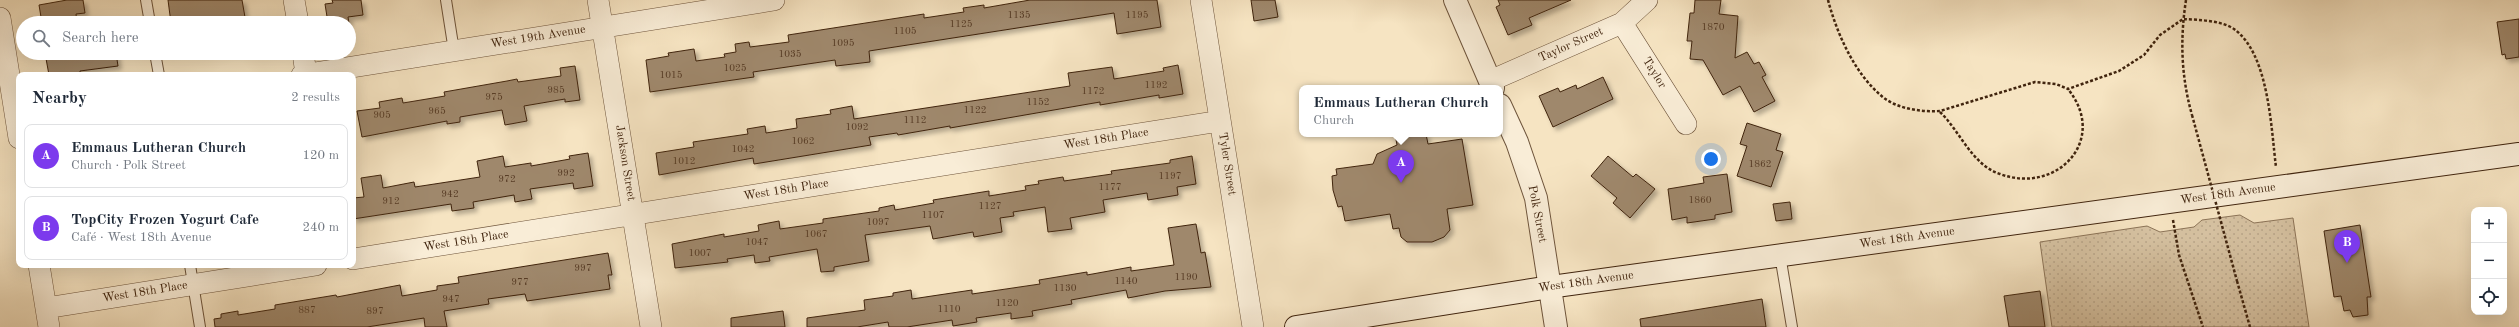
<!DOCTYPE html>
<meta charset="utf-8">
<style>
:root{--surface:#fff;--page:#f6f6f7;--text:#1f2937;--muted:#747a83;--line:#e0e1e3;--accent:#7c3aed}
body{margin:0;font-family:"Old Standard TT",serif;background:var(--page);color:var(--text)}
.controls{position:absolute;right:12px;bottom:12px;display:grid;overflow:hidden;border-radius:8px;box-shadow:0 4px 16px #0002}
.controls button{width:36px;height:36px;display:grid;place-items:center;padding:0;border:0;border-bottom:1px solid var(--line);background:var(--surface);color:var(--text);font:20px sans-serif}
.you{position:absolute;left:1711px;top:159px;width:14px;height:14px;margin:-10px;border:3px solid #fff;border-radius:50%;background:#1a73e8;box-shadow:0 0 0 6px #1a73e833}
.badge{display:grid;place-items:center;width:26px;height:26px;border-radius:50%;background:var(--accent);color:#fff;font-size:13px;font-weight:700}
.pin{position:absolute;translate:-50% -33px;filter:drop-shadow(0 1px 2px #0008)}
.pin::after{content:'';position:absolute;top:21px;width:14px;height:12px;background:inherit;clip-path:polygon(0 0,100% 0,50% 100%)}
.popup{position:absolute;left:1299px;top:85px;width:204px;height:52px;box-sizing:border-box;display:grid;place-content:center;border-radius:8px;background:var(--surface);filter:drop-shadow(0 1px 3px #0005);font-size:13px;white-space:nowrap;color:var(--muted)}
.popup b{font-size:15px;color:var(--text)}
.popup::after{content:'';position:absolute;left:50%;top:100%;margin-left:-8px;border:8px solid transparent;border-top-color:var(--surface)}
.list{margin:0;padding:0;list-style:none}
h2{display:flex;justify-content:space-between;align-items:center;height:52px;margin:0;padding:0 16px;font-size:17px}
h2 small{font-size:13px;font-weight:400;color:var(--muted)}
.list li{display:grid;grid-template-columns:26px 1fr auto;gap:12px;align-items:center;box-sizing:border-box;height:64px;margin:0 8px 8px;padding:0 8px;border:1px solid var(--line);border-radius:8px}
.list b{display:block;font-size:15px;white-space:nowrap}
.list p{margin:0;font-size:13px;white-space:nowrap;color:var(--muted)}
.list em{font-size:13px;font-style:normal;color:var(--muted)}
.icon{flex:none;width:22px;height:22px;fill:none;stroke:currentColor;stroke-width:2;stroke-linecap:round;stroke-linejoin:round}
.map{position:relative;flex:none;width:2519px;height:327px;overflow:hidden}
.search{position:absolute;background:var(--surface);box-shadow:0 4px 16px #0002;left:16px;top:16px;width:340px;height:44px;display:flex;align-items:center;gap:10px;box-sizing:border-box;padding:0 14px;border-radius:22px;color:var(--muted);font-size:15px}
.panel{position:absolute;background:var(--surface);box-shadow:0 4px 16px #0002;left:16px;top:72px;width:340px;height:196px;border-radius:8px}
.map>svg:first-child{display:block}
</style>
<div class="map">
<svg width="2519" height="327" viewBox="0 0 2519 327">
<defs>
<pattern id="grass-dots" width="8" height="8" patternUnits="userSpaceOnUse"><rect width="8" height="8" fill="#d7c3a3"/><path d="M2 2h.1M6 6h.1" fill="none" stroke="#baa78b" stroke-width="1.8" stroke-linecap="round"/></pattern>
<filter id="shadow"><feDropShadow dx="3.5" dy="3.5" stdDeviation="2" flood-color="#0004"/></filter>
</defs>
<rect width="100%" height="100%" fill="#f6e4c2"/>
<filter id="stains"><feTurbulence type="fractalNoise" baseFrequency=".005" numOctaves="4"/><feColorMatrix values="0 0 0 0 .2 0 0 0 0 .09 0 0 0 0 .02 0 0 0 .5 -.17"/></filter>
<radialGradient id="worn" r=".72"><stop offset=".6" stop-color="#630" stop-opacity="0"/><stop offset="1" stop-color="#630" stop-opacity=".3"/></radialGradient>
<path fill="url(#grass-dots)" stroke="#8c7458" d="M2240 215 2254 223 2293 218 2309 327H2052L2040 242 2147 226 2160 232 2194 227 2202 220Z"/>
<path fill="#9f886c" stroke="#40240e" filter="url(#shadow)" d="M67 0H83L85 13 76 14 77 23H42L39 5Z
M168 0H242L246 23H171Z
M332 0H361L363 15 348 17 349 23H328L325 4 333 3Z
M1030 0H1157L1161 27 1117 34 1114 13 869 51 870 62 836 66 835 60 753 72 754 77 650 92 646 60 669 56 668 53 694 49 696 61 725 57 724 54 736 52 735 44 749 42 750 47 789 42 788 35 924 14V18L964 12 963 8 984 5V8Z
M1251 0H1275L1278 17 1254 21Z
M1498 0H1571L1529 18 1532 25 1508 35 1496 7 1500 5Z
M1695 0H1721L1719 14 1738 16 1735 58 1747 52 1754 64 1759 62 1766 75 1762 77 1775 101 1754 112 1740 86 1723 95 1703 60 1690 59 1692 41H1687L1690 13H1694Z
M2519 19V57L2506 59 2505 54 2502 55 2497 22Z
M45 53H116L118 66 80 71V74L72 75H49Z
M1178 65 1183 94 1159 98V95L1100 105V102L950 128V126L898 135 897 133 869 137 871 145 754 164 753 158 659 175 656 153 694 147 693 142 748 134 747 129 765 126 766 133 797 128 796 119 831 114 830 110 852 106 854 119 1070 86 1068 73 1112 67 1114 79 1164 71 1163 68Z
M575 66 580 100 565 102V99L524 106 527 121 505 125 502 110 460 117V122L447 124V121L362 137 357 111 380 108 379 102 402 98 403 103 445 96 444 92 507 81 517 79 518 82 561 76 560 68Z
M1603 77 1613 99 1553 127 1539 96 1558 88 1560 92 1576 85 1577 89Z
M1747 123 1781 134 1776 150 1783 152 1771 187 1737 176 1747 146 1740 144Z
M1395 134H1426L1428 144 1462 139 1473 205 1447 209 1450 230 1444 237 1432 242H1407L1401 237 1399 228 1393 229 1390 214 1345 221 1342 206 1338 207 1333 190 1332 176 1337 175 1336 169 1373 164 1377 154 1397 145Z
M588 153 593 186 574 189 573 183 530 189 532 199 515 202 514 195 473 202 474 208 452 211 451 204 353 219V198L364 197 361 178 381 175 383 188 414 182 415 187 480 177 477 161 503 156 505 167 531 163V166L570 159 569 156Z
M1192 156 1196 184 1177 187 1178 195 1148 200 1147 193 1103 200 1105 212 1070 218 1072 229 1048 232 1045 207 1013 212 1014 216 1000 218 1002 232 974 237 973 232 933 239 930 226 865 235 869 261 834 267V271L821 272 817 249 769 257 770 261 755 263 754 255 727 259 728 262 675 268 672 244 724 234V237L759 231 758 225 779 221 780 229 823 223V219L879 211V208L894 205 895 210 934 203 933 200 989 191V196L1026 190 1025 186 1039 184 1038 181 1063 177 1064 181 1112 174 1111 171 1170 163V160Z
M1608 156 1633 177 1636 174 1655 189 1630 218 1613 203 1617 198 1591 176Z
M1727 174 1732 212 1715 215V219L1687 223V217L1672 220 1668 189 1704 183 1703 177Z
M1790 202 1792 219 1776 221 1773 204Z
M1196 224 1201 253 1205 252 1211 287 1165 291 1128 298 1126 290 1071 300 1072 304 1032 311 1033 316 1011 319V313L976 318 977 322 953 326 952 320 907 327H889L888 322 857 327H807V318L865 310 864 300 893 296V293L911 290 912 299 972 290V294L1040 284 1039 280 1087 272V275L1131 267V271L1174 265 1168 228Z
M2360 225 2371 297H2367L2368 315 2353 317 2350 310 2344 311 2341 296 2334 297 2324 231Z
M608 253 612 275H608L610 289 527 301 525 294 488 299 489 304 444 311 447 327H425L424 318 367 327H215L214 319 221 318V314L238 311V315L275 309V305L336 295 337 297 400 285 402 296 437 290V286L459 283 458 277Z
M2040 291 2045 327H2009L2004 296Z
M1762 299 1766 327H1641L1640 319Z
M783 311 785 327H731V318Z"/>
<g fill="none" stroke-linecap="round" stroke-linejoin="round">
<g stroke="#6e543b" stroke-width="12">
<path id="service" d="M146 0 150 23
M446 0 454 51
M155 53 159 75
M1780 255 1792 327
M190 265 200 327"/>
</g>
<g stroke="#6e543b" stroke-width="22">
<path id="minor" d="M294 0 298 23
M598 0 651 327
M1201 0 1253 327
M0 18 19 138
M1622 23 1686 124
M303 53 306 74
M302 75 774 0
M1490 81 1622 23 1647 0
M353 259 1220 121
M39 265 49 327
M46 308 316 265"/>
</g>
<g stroke="#6e543b" stroke-width="24">
<path id="tertiary" d="M1455 0 1493 88
M1500 105 1517 142 1536 198 1556 327"/>
</g>
<g stroke="#40240e" stroke-width="24">
<path id="secondary" d="M1296 327 1550 287 2519 154"/>
</g>
<path stroke="#40240e" stroke-width="2.5" stroke-dasharray="3 2" stroke-linecap="butt" d="M1828 0C1837 34 1855 75 1884 98 1899 109 1921 112 1940 111L2035 82 2056 84 2068 89 2119 71 2144 55 2160 35 2183 19C2199 20 2220 20 2234 29 2269 54 2271 128 2276 167
M2186 0C2180 39 2181 76 2192 115
M1940 112C1960 131 1972 165 2000 174 2057 195 2109 140 2068 89
M2173 220 2179 255 2203 327
M2237 281 2250 327"/>
<use href="#service" stroke="#f9edd7" stroke-width="10"/>
<use href="#minor" stroke="#f9edd7" stroke-width="21"/>
<use href="#tertiary" stroke="#f9edd7" stroke-width="22"/>
<use href="#secondary" stroke="#f9edd7" stroke-width="22"/>
<path stroke="#40240e" stroke-width="2.5" stroke-dasharray="3 2" stroke-linecap="butt" d="M2192 115 2237 281"/>
</g>
<g text-anchor="middle" dominant-baseline="central" stroke-width="3" stroke-linejoin="round" paint-order="stroke">
<g font-size="10" fill="#583d26">
<text x="1019" y="15">1135</text>
<text x="1137" y="15">1195</text>
<text x="961" y="24">1125</text>
<text x="1713" y="27">1870</text>
<text x="905" y="31">1105</text>
<text x="843" y="43">1095</text>
<text x="790" y="54">1035</text>
<text x="735" y="68">1025</text>
<text x="671" y="75">1015</text>
<text x="1156" y="85">1192</text>
<text x="556" y="90">985</text>
<text x="1093" y="91">1172</text>
<text x="494" y="97">975</text>
<text x="1038" y="102">1152</text>
<text x="975" y="110">1122</text>
<text x="437" y="111">965</text>
<text x="382" y="115">905</text>
<text x="915" y="120">1112</text>
<text x="857" y="127">1092</text>
<text x="803" y="141">1062</text>
<text x="743" y="149">1042</text>
<text x="684" y="161">1012</text>
<text x="1760" y="164">1862</text>
<text x="566" y="173">992</text>
<text x="1170" y="176">1197</text>
<text x="507" y="179">972</text>
<text x="1110" y="187">1177</text>
<text x="450" y="194">942</text>
<text x="1700" y="200">1860</text>
<text x="391" y="201">912</text>
<text x="990" y="206">1127</text>
<text x="933" y="215">1107</text>
<text x="878" y="222">1097</text>
<text x="816" y="234">1067</text>
<text x="757" y="242">1047</text>
<text x="700" y="253">1007</text>
<text x="583" y="268">997</text>
<text x="1186" y="277">1190</text>
<text x="1126" y="281">1140</text>
<text x="520" y="282">977</text>
<text x="1065" y="288">1130</text>
<text x="451" y="299">947</text>
<text x="1007" y="303">1120</text>
<text x="949" y="309">1110</text>
<text x="307" y="310">887</text>
<text x="375" y="311">897</text>
</g>
<g font-size="12" fill="#40240e" stroke="#f9edd7">
<text transform="translate(538 37) rotate(-9)">West 19th Avenue</text>
<text transform="translate(1571 45) rotate(-24)">Taylor Street</text>
<text transform="translate(1654 73) rotate(58)">Taylor</text>
<text transform="translate(1106 139) rotate(-9)">West 18th Place</text>
<text transform="translate(625 163) rotate(81)">Jackson Street</text>
<text transform="translate(1227 164) rotate(81)">Tyler Street</text>
<text transform="translate(786 190) rotate(-9)">West 18th Place</text>
<text transform="translate(2228 194) rotate(-8)">West 18th Avenue</text>
<text transform="translate(1537 214) rotate(79)">Polk Street</text>
<text transform="translate(1907 238) rotate(-8)">West 18th Avenue</text>
<text transform="translate(466 241) rotate(-9)">West 18th Place</text>
<text transform="translate(1586 282) rotate(-8)">West 18th Avenue</text>
<text transform="translate(145 292) rotate(-9)">West 18th Place</text>
</g>
</g>
<rect width="100%" height="100%" filter="url(#stains)"/>
<rect width="100%" height="100%" fill="url(#worn)"/>
</svg>
<div class="controls">
<button>+</button>
<button>−</button>
<button><svg class="icon" aria-label="locate" viewBox="0 0 24 24"><circle cx="12" cy="12" r="6"/><path d="M12 2v4M12 18v4M2 12h4M18 12h4"/></svg></button>
</div>
<div class="you"></div>
<div class="pin badge" style="left:1401px;top:183px">A</div>
<div class="popup"><b>Emmaus Lutheran Church</b>Church</div>
<div class="pin badge" style="left:2347px;top:263px">B</div>
<div class="search"><svg class="icon" aria-label="search" viewBox="0 0 24 24"><circle cx="10" cy="10" r="6"/><path d="M15 15l6 6"/></svg>Search here</div>
<section class="panel">
<h2>Nearby<small>2 results</small></h2>
<ul class="list">
<li><span class="badge">A</span><div><b>Emmaus Lutheran Church</b><p>Church · Polk Street</p></div><em>120 m</em></li>
<li><span class="badge">B</span><div><b>TopCity Frozen Yogurt Cafe</b><p>Café · West 18th Avenue</p></div><em>240 m</em></li>
</ul>
</section>
</div>
